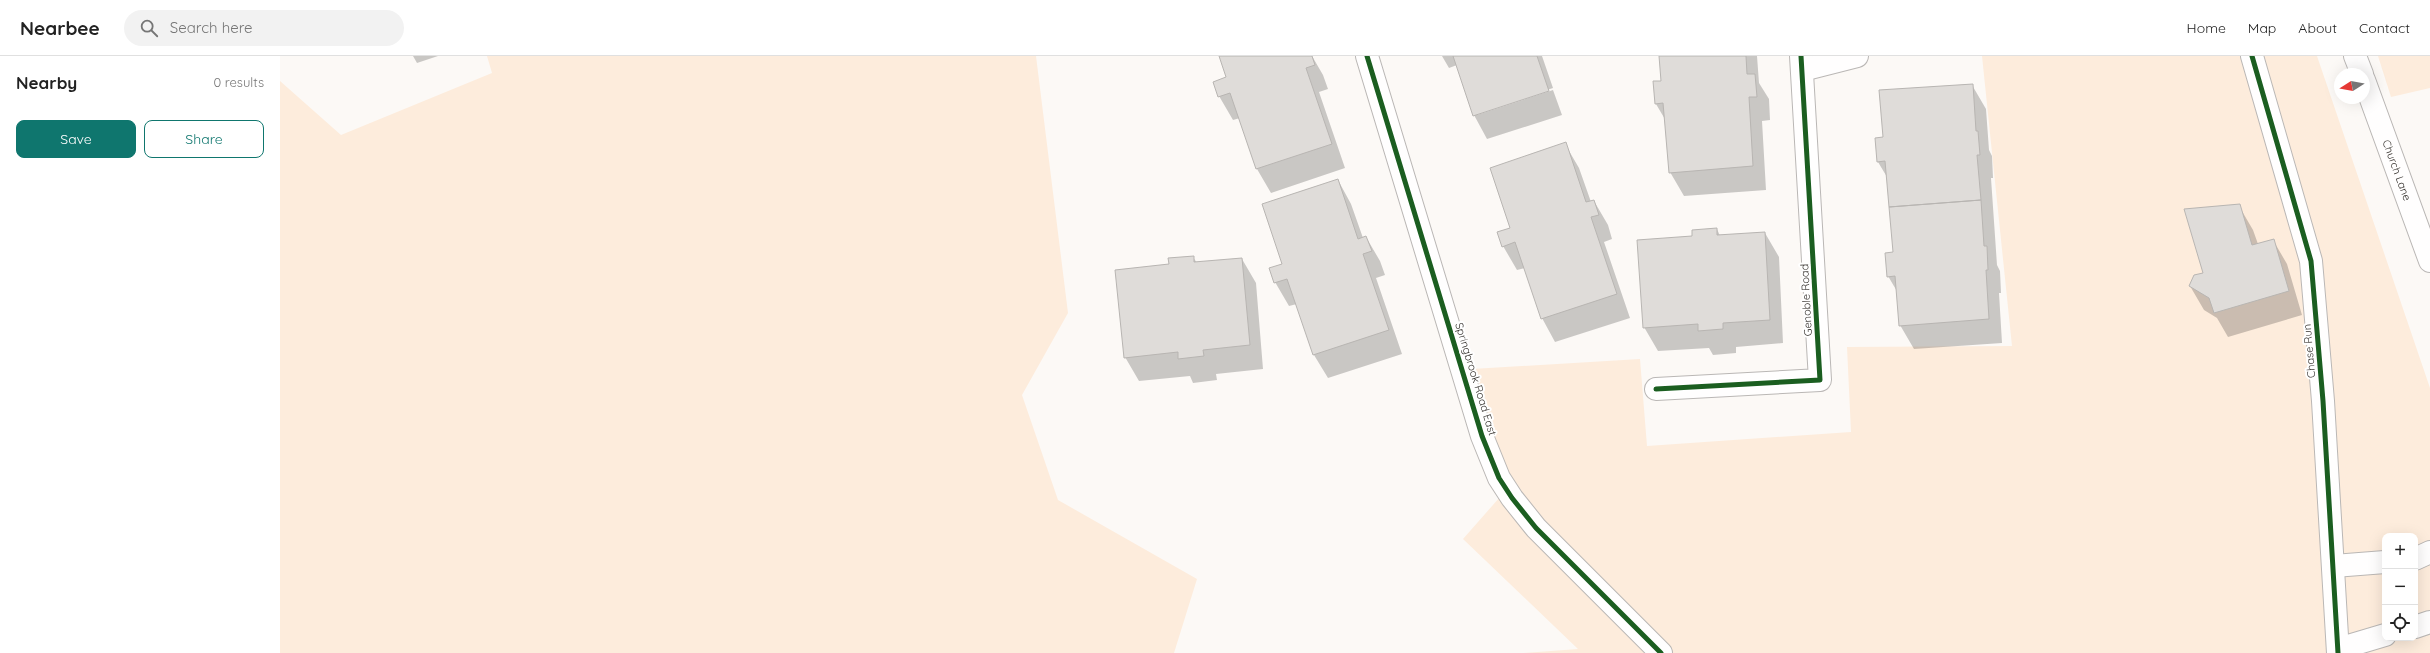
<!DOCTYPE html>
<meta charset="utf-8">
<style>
:root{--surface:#fff;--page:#f2f2f2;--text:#222;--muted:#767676;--line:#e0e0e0;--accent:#0f766e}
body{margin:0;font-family:Quicksand,sans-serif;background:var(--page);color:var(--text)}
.controls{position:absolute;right:12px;bottom:12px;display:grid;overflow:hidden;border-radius:8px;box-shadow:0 4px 16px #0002}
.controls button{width:36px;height:36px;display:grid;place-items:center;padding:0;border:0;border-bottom:1px solid var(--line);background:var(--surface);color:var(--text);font:20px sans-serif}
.compass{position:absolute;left:2054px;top:12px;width:36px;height:36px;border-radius:50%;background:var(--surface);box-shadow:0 4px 16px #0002;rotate:259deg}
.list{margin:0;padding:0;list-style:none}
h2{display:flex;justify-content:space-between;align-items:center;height:52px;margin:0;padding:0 16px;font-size:17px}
h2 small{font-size:13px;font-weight:400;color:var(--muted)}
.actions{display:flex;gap:8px;padding:12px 16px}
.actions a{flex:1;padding:9px 0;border:1px solid var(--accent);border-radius:8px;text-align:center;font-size:14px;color:var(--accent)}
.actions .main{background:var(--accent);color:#fff}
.icon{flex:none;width:22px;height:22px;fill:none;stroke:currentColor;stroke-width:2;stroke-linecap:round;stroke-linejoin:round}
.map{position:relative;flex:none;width:2150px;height:597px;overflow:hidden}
header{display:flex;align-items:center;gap:24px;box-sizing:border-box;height:56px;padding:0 20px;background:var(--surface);border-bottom:1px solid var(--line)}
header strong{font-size:19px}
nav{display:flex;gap:22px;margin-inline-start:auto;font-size:14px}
.search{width:280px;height:36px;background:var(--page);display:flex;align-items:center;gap:10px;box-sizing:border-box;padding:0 14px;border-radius:22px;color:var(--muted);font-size:15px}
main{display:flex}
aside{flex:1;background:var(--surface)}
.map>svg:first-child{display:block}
</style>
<header>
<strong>Nearbee</strong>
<div class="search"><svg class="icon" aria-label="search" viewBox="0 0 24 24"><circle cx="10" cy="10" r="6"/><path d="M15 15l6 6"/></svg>Search here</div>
<nav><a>Home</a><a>Map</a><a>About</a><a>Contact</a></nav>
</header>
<main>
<aside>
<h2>Nearby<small>0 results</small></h2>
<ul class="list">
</ul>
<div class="actions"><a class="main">Save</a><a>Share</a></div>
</aside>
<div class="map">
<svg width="2150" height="597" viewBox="0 0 2150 597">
<rect width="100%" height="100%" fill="#fcf9f6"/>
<path fill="#fdecdc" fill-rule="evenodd" d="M207 0H756L788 257 742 339 778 444 917 523 894 597H0V25L61 79 212 17Z
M1702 0H2037L2150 332V597H1244L1298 593 1183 483 1227 433 1175 314 1360 303 1367 390 1571 376 1567 291 1732 290ZM2105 480H2135V582H2105Z
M2098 0H2150V32L2111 41Z"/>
<path fill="#0003" d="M133 0H158L137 7Z
M940 0H1032L1043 19 1048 33 1039 36 1065 112 991 137 977 113 960 62 953 64 939 40 947 22Z
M1162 0H1262L1273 32 1197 57V59L1273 34 1282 59 1207 83 1194 59 1177 9 1169 12Z
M1380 0H1477L1479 27 1489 43 1490 64 1482 65 1486 134 1404 140 1390 116 1386 65 1376 48 1382 25Z
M1692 29 1706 53 1709 94 1712 100 1713 122H1711L1717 209 1720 215 1721 237H1719L1722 287 1634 293 1620 269 1618 237 1608 220 1614 197 1607 121 1598 106 1604 82Z
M1285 88 1299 112 1311 146 1314 145 1328 169 1332 183 1324 186 1350 262 1275 286 1262 262 1245 212 1237 214 1223 190 1231 172Z
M1058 124 1071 148 1083 182 1086 181 1100 205 1105 219 1096 222 1122 298 1048 322 1034 299 1017 248 1009 250 995 226 1003 208Z
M1959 150 1973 174 1978 188 1993 184 2007 208 2022 259 1948 281 1937 262 1924 254 1910 230 1925 218Z
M1437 173 1440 180 1485 177 1499 201 1503 287 1456 291V297L1433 299 1429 292 1378 295 1364 271 1413 181Z
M913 201 917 207 962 203 976 227 983 313 936 318 937 324 913 327 910 320 859 325 845 301 890 209Z"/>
<path fill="#dfdcd9" stroke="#b8b5b2" d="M939 0H1032L1035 9 1026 12 1052 88 976 113 950 37 938 41 933 26 946 21Z
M1173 0H1257L1269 35 1193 60Z
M1379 0H1466L1467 18H1475L1477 41H1469L1473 110 1389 117 1383 47 1375 48 1373 25H1381Z
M1693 28 1696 75H1698L1700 99H1697L1701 144 1609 151 1605 105 1597 106 1595 82 1603 81 1599 34Z
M1286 86 1306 146 1314 144 1319 159 1311 161 1337 238 1261 263 1235 186 1222 191 1217 176 1230 172 1210 112Z
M1058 123 1078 183 1086 180 1092 195 1083 198 1109 274 1033 299 1007 223 994 227 989 212 1002 208 982 148Z
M1701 144 1704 190H1707L1708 214H1706L1709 263 1619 270 1615 220 1607 221 1605 197 1613 196 1609 151Z
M1960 148 1972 189 1994 183 2009 235 1934 257 1929 242 1909 230 1914 219 1923 217 1904 153Z
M1437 172V179L1485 176 1490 264 1443 267V273L1418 275V268L1363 272 1357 184 1412 180V174Z
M914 200V206L962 202 970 289 923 294 924 300 898 303V296L844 302 835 214 889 208 888 202Z"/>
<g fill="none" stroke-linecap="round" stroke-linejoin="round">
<g stroke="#bab7b5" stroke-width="24">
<g id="minor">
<path d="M1087 0 1202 380 1219 422 1232 442 1256 472 1381 597"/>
<path d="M1972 0 2031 205 2043 345 2058 597"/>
<path d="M2075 0 2082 18"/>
<path d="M1522 14 1577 0"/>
<path id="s1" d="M2084 24 2150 205"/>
<path d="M1376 333 1540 324 1521 0"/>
<path d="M2135 503 2150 496"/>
<path d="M2054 510 2105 506"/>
<path d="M2135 571 2150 566"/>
<path d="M2058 593 2105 579"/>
</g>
</g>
<use href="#minor" stroke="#fffefe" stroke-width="22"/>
<g stroke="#fff" stroke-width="8">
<path id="cycleway" d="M1087 0 1202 380 1219 422 1232 442 1256 472 1381 597
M1972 0 2031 205 2043 345 2058 597
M1376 333 1540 324 1521 0"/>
</g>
<use href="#cycleway" stroke="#1b5e20" stroke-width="5"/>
</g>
<g text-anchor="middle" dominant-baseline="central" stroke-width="4" stroke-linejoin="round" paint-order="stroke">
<g font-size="11" fill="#36322e" stroke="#fff">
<text stroke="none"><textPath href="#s1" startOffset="96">Church Lane</textPath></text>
<text transform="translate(1526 244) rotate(-93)">Genoble Road</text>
<text transform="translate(2029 295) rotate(-95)">Chase Run</text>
<text transform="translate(1196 323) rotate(73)">Springbrook Road East</text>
</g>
</g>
</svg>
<div class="controls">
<button>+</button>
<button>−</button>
<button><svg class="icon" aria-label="locate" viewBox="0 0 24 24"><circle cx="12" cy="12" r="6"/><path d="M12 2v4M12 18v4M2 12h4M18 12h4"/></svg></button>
</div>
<svg class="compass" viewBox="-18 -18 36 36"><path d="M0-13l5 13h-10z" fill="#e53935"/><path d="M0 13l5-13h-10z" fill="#767676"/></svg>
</div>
</main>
